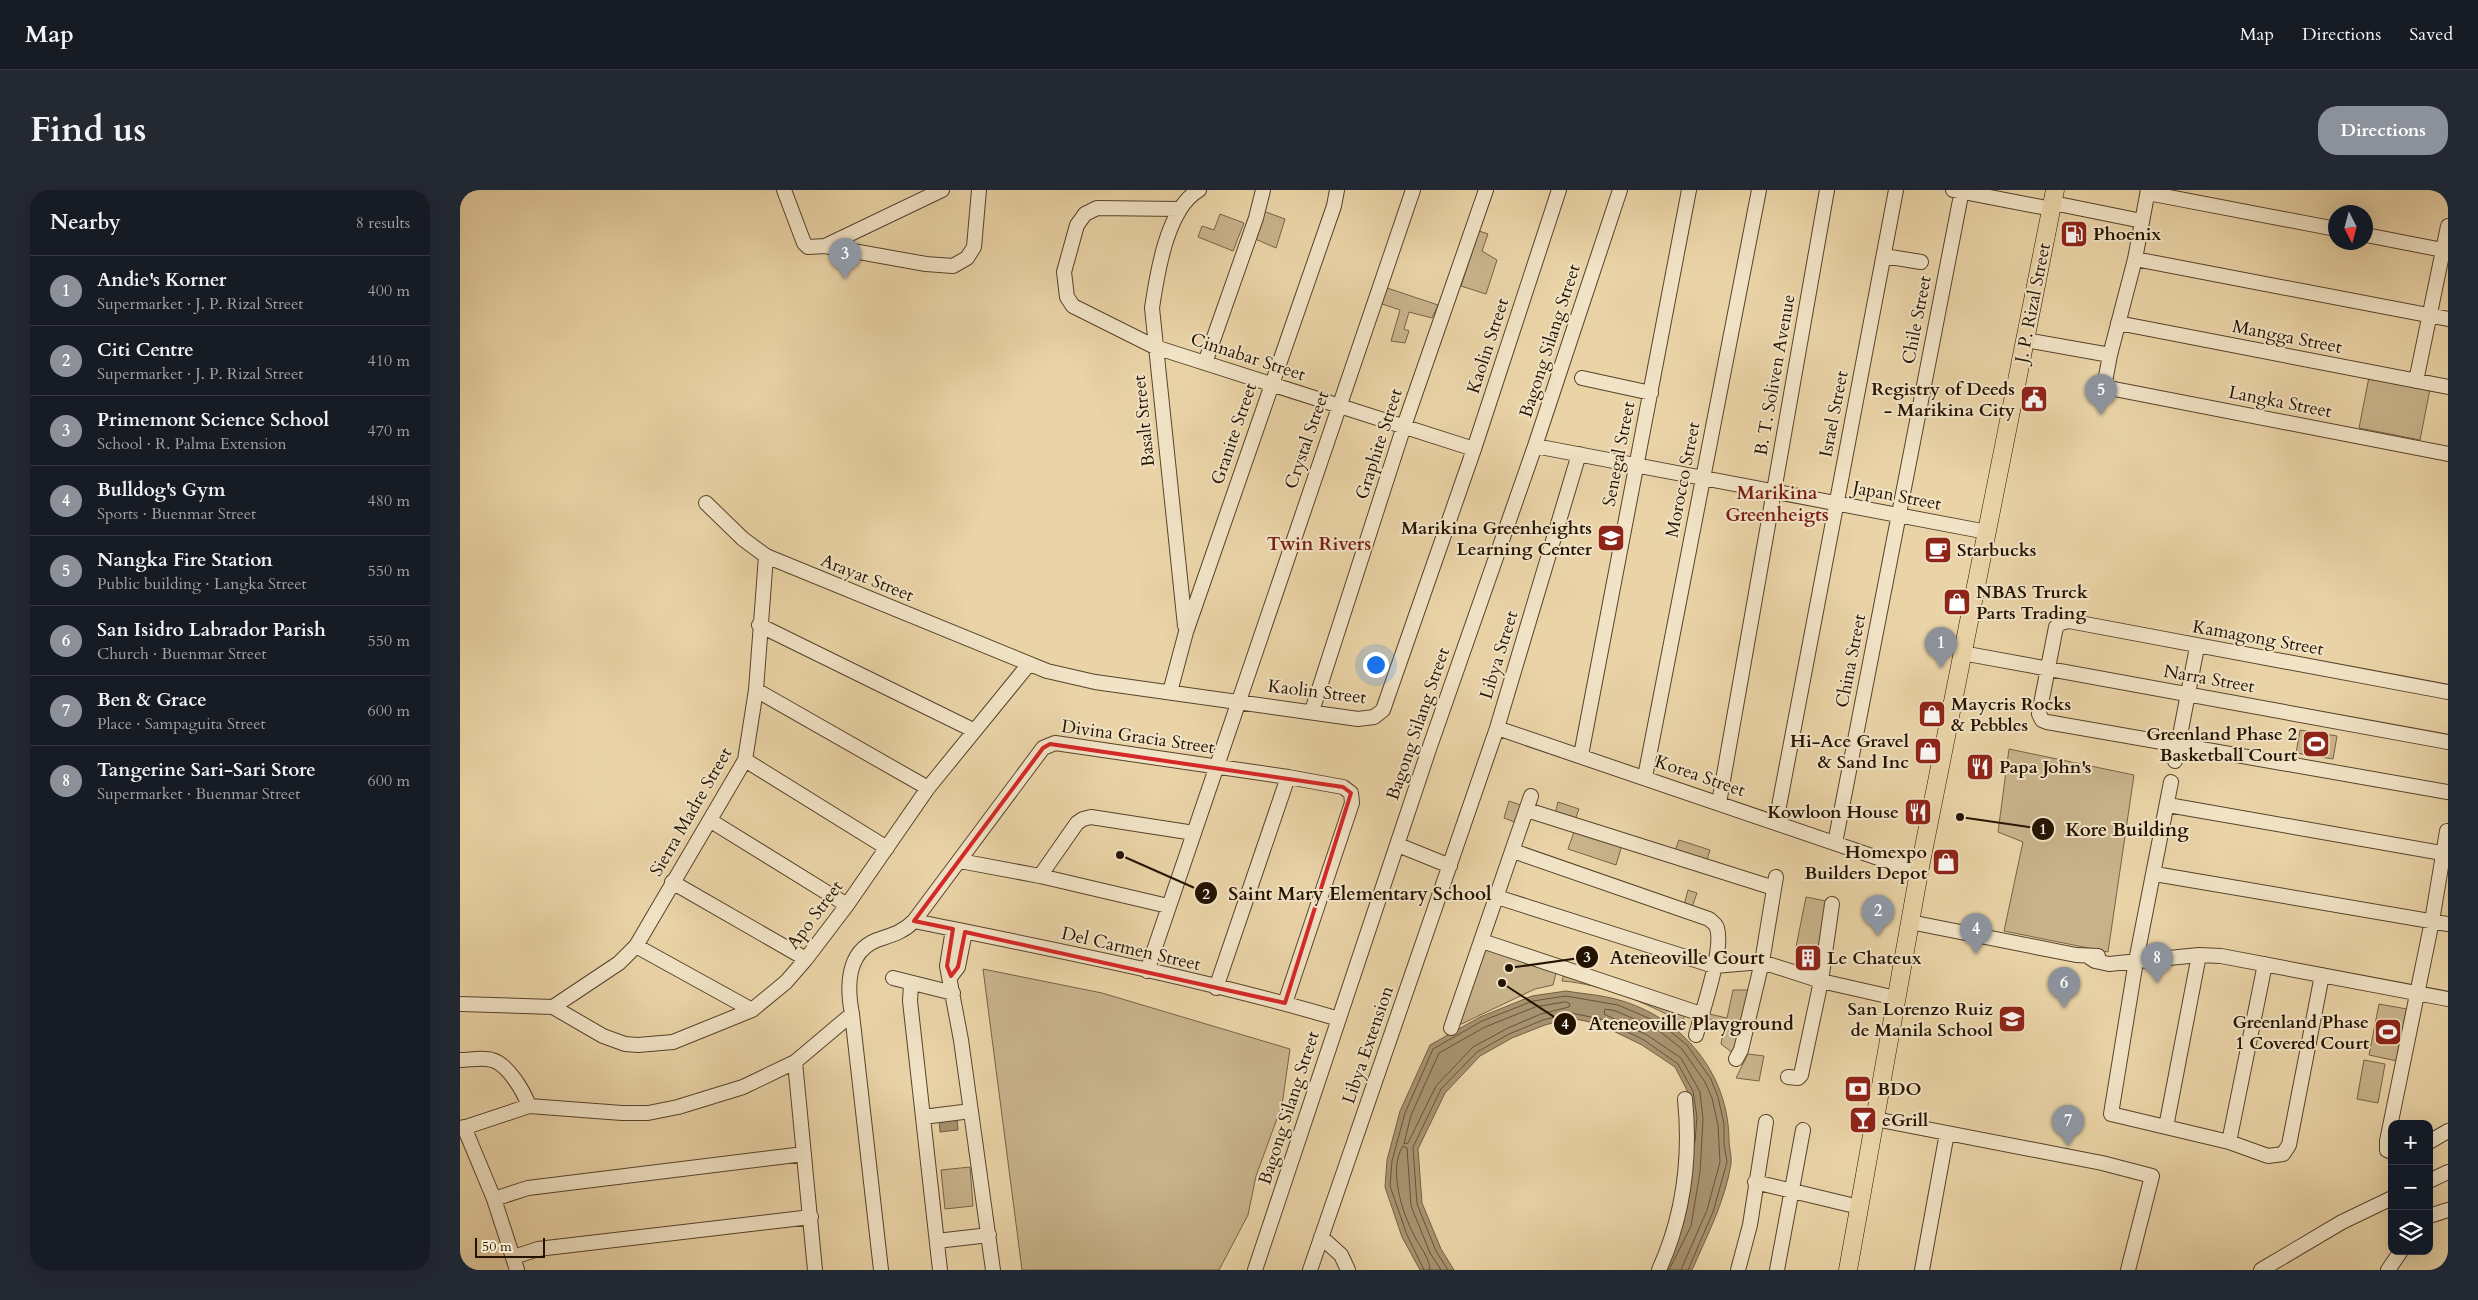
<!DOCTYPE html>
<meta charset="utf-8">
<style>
:root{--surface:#171b24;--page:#242831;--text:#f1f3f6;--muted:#9ea1a6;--line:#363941;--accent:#8c9099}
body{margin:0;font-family:Cardo,serif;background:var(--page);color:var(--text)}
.controls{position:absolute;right:15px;bottom:15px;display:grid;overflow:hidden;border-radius:10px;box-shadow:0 5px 20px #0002}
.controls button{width:45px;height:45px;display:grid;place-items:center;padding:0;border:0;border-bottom:1px solid var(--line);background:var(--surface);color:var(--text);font:25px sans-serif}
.compass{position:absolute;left:1868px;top:15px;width:45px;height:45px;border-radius:50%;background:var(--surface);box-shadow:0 5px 20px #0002;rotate:174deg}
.scale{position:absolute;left:15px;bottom:12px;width:70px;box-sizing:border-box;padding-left:5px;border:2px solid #241301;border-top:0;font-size:14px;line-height:18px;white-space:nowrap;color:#241301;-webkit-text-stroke:4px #f1e3c6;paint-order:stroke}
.you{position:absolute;left:915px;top:474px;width:18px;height:18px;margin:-12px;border:4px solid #fff;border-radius:50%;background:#1a73e8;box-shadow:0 0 0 8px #1a73e833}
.badge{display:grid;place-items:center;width:32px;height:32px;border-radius:50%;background:var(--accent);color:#fff;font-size:16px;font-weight:700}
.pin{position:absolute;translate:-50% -41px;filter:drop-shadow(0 1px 2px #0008)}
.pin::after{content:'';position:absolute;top:26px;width:18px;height:15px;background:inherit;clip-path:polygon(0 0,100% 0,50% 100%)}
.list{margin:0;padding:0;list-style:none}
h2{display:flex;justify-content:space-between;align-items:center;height:65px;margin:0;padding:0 20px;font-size:21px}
h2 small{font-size:16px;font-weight:400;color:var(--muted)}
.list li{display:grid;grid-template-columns:32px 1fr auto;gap:15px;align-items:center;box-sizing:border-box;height:70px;padding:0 20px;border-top:1px solid var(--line)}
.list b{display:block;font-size:19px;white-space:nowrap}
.list p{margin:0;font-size:16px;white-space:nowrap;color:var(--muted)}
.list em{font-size:16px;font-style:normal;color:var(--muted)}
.icon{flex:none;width:28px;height:28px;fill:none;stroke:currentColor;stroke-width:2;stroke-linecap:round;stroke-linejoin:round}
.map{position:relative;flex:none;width:1988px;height:1080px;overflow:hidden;border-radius:20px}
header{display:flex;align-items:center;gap:30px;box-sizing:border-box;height:70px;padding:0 25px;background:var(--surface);border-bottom:1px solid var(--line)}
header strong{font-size:24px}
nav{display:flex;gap:28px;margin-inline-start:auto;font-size:18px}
.intro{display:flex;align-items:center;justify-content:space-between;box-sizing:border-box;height:120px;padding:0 30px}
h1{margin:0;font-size:35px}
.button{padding:12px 22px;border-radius:20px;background:var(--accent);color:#fff;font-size:18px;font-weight:700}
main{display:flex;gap:30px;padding:0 30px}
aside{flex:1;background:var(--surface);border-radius:20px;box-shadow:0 5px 20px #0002}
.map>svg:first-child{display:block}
</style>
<header>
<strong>Map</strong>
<nav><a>Map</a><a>Directions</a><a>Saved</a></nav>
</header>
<div class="intro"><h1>Find us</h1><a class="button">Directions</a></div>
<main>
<aside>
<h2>Nearby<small>8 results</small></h2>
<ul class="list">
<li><span class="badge">1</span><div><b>Andie's Korner</b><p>Supermarket · J. P. Rizal Street</p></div><em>400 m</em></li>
<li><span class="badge">2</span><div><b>Citi Centre</b><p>Supermarket · J. P. Rizal Street</p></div><em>410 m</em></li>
<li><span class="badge">3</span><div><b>Primemont Science School</b><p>School · R. Palma Extension</p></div><em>470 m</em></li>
<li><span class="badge">4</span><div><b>Bulldog's Gym</b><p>Sports · Buenmar Street</p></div><em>480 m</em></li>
<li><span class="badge">5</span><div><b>Nangka Fire Station</b><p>Public building · Langka Street</p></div><em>550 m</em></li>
<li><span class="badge">6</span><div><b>San Isidro Labrador Parish</b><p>Church · Buenmar Street</p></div><em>550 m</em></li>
<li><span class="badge">7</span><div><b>Ben &amp; Grace</b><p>Place · Sampaguita Street</p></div><em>600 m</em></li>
<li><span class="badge">8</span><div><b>Tangerine Sari-Sari Store</b><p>Supermarket · Buenmar Street</p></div><em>600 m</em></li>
</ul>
</aside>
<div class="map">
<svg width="1988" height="1080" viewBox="0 0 1988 1080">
<rect width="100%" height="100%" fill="#ead4a7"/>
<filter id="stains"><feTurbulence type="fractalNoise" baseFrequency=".004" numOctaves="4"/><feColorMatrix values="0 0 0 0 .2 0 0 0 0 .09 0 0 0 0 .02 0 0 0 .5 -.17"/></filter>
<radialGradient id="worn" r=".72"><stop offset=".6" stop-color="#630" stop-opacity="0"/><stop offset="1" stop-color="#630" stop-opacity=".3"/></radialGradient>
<path fill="#c8b38b" stroke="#766346" d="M803 21 825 29 816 58 793 48Z
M760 24 784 33 773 61 738 47 742 36 754 40Z
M1019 41 1028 44 1022 61 1037 70 1026 104 1001 96Z
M924 97 978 115 972 128 949 122 944 139 949 141 945 153 931 151 940 120 919 113Z
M1909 187 1970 199 1960 250 1899 238Z
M1840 540 1877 546 1873 569 1836 563Z
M1549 559 1674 585 1648 762 1544 741 1563 652 1538 642Z
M1049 611 1063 616 1057 633 1044 628Z
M1098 612 1119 619 1115 630 1095 624Z
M1115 639 1162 655 1156 675 1108 659Z
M1219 650 1250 660 1246 673 1214 663Z
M1228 700 1237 703 1232 717 1224 715Z
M1346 707 1366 711 1358 762 1336 757Z
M1025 756 1097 779 1093 795 1075 799 993 838Z
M523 779 642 803 830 859 822 915 796 986 788 1025 759 1080H562Z
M1104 783 1225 825 1222 832C1186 813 1143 794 1102 791Z
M1273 800H1291L1274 864 1261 854 1265 833 1248 829 1249 824 1267 828Z
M1919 814 1947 819 1937 871 1909 865Z
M1288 864 1304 866 1299 891 1276 888Z
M1904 870 1925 874 1918 913 1897 909Z
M510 977 513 1016 485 1019 481 980Z"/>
<path fill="#a7926f" stroke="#735f43" d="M1106 801C1124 804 1142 805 1159 810 1223 828 1269 884 1269 951 1269 958 1272 966 1271 974 1265 1011 1247 1046 1232 1080H1196L1220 1034 1229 904 1215 877 1182 855 1139 834 1111 828 1085 835 1052 848 1020 866 985 903 958 959 962 1013 981 1059 994 1080H960L942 1047 925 997 927 970 940 921 970 855 1020 827 1072 806Z
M497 928 498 940 480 942 479 930Z"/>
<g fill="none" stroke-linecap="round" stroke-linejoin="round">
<path stroke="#665238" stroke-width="1" d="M1106 812 1110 814 1109 817 1081 824 1048 838 1013 857 976 896 948 953 944 954 951 925 979 863 1025 837 1075 817Z
M964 1080 947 1045 930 996 932 971 945 923 973 859 1022 831 1073 811 1106 806 1158 815 1200 833 1227 855 1251 889 1258 907 1264 934V954L1267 972 1253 1022 1228 1080
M970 1080C970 1068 959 1056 954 1045 942 1023 928 978 943 956L947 958 951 1016 970 1063 981 1080
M988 1080 976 1061 957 1014 953 957 981 899 1017 862 1049 844 1083 830 1111 823 1141 829 1184 850 1218 874 1233 901 1237 927 1235 952
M1209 1080 1231 1036 1240 982 1243 929 1240 902 1221 868 1187 845 1144 824 1145 819 1156 821 1197 839 1222 859 1245 892 1252 908 1258 935 1260 972 1247 1020 1221 1080"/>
<g stroke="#56432a" stroke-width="16">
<path id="minor" d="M324 0 344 53 348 57 365 56 482 0
M1493 0 1592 19
M1688 0 1675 69 1650 165 1644 197 1988 264
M1688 3 1876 39
M1593 13 1682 31
M719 19 637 18 625 24 617 35 604 82 607 107 613 116 695 157 1014 259
M1906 45 1983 60
M365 56 466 74 493 76 507 68 514 57 519 0
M1424 66 1461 72
M1675 69 1988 129
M1658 133 1988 197
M1566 150 1650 165
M745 173 796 28 803 0
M1122 188 1191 203
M1956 191 1988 36
M1075 256 1527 342
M246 313 283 349 306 366 587 481 635 492 898 529 914 527 923 520 1014 259 1099 0
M299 435 513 540
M725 436 692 118C697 84 707 18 739 0
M1502 463 1988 552
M296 500 468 598
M710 502 726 442 874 16 877 0
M1988 502 1609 431 1601 433 1596 437 1579 524 1582 530 1587 532 1988 602
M852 521 944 236 1026 0
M1037 538 1459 682
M1121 565 1229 0
M285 570 427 658
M1715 571 1737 457
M1185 587 1299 0
M1711 592 1676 771 1651 924 1769 952 1808 966 1823 964 1829 955 1862 785
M1259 613 1367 0
M1708 615 1988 664
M1067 620 1314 698
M251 631 387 715
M1316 632 1436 0
M1375 653 1502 0
M938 655 990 676
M1053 661 1249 729C1252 732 1256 734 1257 738 1264 759 1242 822 1236 845
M500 671 580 686 708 716
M1695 684 1988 734
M580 686 617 633 623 629 631 627 734 643
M212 692 346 769
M1037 707 1254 776 1302 772 1361 791 1436 808
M454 731C596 760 740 788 879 829
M1450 732 1616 765 1638 766
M493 739 487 776 501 850 533 1080
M1022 751 1241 824
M176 756 292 820
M1629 767 1635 771 1649 774 1739 765 1761 766 1988 809
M687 781 953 0
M491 786 498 777 505 742
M433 788 493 803
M451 794 450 811 480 1080
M756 798 828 587
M0 814 93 817 143 846 165 854 178 855 213 852 292 820 326 792 346 769 387 715 468 598 569 474
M93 817 159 773 176 756 285 570 296 500 306 366
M392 824 421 1080
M991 838 1071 606
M1276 869 1281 860 1302 772 1316 687
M0 870C10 870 23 867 32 870 48 874 64 902 69 916
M335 872 355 1080
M1328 887 1338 888 1341 885 1361 791 1372 714
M463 927 511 921
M1415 929 1642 973 1692 986 1668 1080
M4 937 34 1009 57 1080
M1706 937 1739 765
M0 939 69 916 162 923H188L218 917 283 897 335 872 392 824C387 798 386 762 417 750 431 745 442 743 454 731L583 558 595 553 828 587 883 597 891 603 892 613 825 813
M1769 952 1805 774
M1969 952 1988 941
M1932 962 1927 960V951L1972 731 1987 641
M1969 991 1988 982
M1295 992 1399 1017
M34 1009 68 998 344 964
M1969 1026 1988 1020
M861 1047 881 1065 888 1080
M477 1051 529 1045
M54 1067 78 1059 351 1027
M795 1080 968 562 1075 256 1160 0
M850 1080 1037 538 1119 264
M1199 1080C1224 1025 1231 969 1225 909
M1278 1080 1290 1035 1306 932
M1317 1080 1343 940
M1462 1080 1487 943
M1801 1080 1882 1032 1932 1008
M1928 1080 1941 1061"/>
</g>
<g stroke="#241301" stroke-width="19">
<path id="major" d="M1388 1080 1459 682 1595 0"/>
</g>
<use href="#minor" stroke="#f1e3c6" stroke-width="14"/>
<use href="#major" stroke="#ead4a7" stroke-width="18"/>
</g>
<path fill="none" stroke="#d62828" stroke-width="4" stroke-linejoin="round" d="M590 554 883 597 891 603 825 813 505 742 498 777 491 786 487 776 493 739 454 731 583 558Z"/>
<defs>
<g id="fuel-square" transform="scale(1.4375)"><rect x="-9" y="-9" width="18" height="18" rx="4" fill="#8f2418" stroke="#f1e3c6"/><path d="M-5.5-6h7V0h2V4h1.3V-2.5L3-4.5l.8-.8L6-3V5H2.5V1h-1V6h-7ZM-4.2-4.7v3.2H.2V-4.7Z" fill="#fff"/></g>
<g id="civic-square" transform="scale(1.4375)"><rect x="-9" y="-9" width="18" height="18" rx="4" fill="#8f2418" stroke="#f1e3c6"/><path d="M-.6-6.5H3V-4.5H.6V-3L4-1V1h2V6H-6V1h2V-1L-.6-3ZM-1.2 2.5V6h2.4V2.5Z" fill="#fff"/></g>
<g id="school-square" transform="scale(1.4375)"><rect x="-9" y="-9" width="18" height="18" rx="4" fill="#8f2418" stroke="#f1e3c6"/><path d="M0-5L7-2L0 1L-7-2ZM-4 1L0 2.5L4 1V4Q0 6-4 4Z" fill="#fff"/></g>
<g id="cafe-square" transform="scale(1.4375)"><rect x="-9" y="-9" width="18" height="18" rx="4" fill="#8f2418" stroke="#f1e3c6"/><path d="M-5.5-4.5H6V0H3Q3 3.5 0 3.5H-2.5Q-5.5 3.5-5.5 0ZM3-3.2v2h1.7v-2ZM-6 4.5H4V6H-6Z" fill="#fff"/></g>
<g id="shop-square" transform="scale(1.4375)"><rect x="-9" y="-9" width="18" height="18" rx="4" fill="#8f2418" stroke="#f1e3c6"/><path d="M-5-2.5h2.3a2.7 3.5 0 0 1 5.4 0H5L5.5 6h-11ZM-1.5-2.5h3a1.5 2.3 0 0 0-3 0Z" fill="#fff"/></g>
<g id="stadium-square" transform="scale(1.4375)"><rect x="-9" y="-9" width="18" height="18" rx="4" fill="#8f2418" stroke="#f1e3c6"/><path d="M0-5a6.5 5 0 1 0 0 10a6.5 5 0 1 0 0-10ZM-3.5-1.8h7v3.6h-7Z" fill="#fff"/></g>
<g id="restaurant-square" transform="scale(1.4375)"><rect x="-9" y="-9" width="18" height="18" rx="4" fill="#8f2418" stroke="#f1e3c6"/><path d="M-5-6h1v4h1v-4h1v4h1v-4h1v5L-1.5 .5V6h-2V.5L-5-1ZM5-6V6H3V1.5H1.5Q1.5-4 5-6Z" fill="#fff"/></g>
<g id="building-square" transform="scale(1.4375)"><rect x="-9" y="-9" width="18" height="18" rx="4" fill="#8f2418" stroke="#f1e3c6"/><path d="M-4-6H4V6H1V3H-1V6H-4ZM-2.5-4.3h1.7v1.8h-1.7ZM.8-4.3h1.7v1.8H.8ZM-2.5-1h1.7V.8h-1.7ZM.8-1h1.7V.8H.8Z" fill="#fff"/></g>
<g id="bank-square" transform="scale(1.4375)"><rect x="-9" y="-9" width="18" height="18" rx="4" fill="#8f2418" stroke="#f1e3c6"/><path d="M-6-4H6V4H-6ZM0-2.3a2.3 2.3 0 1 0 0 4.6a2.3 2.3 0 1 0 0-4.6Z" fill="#fff"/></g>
<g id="bar-square" transform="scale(1.4375)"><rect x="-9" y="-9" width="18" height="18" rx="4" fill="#8f2418" stroke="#f1e3c6"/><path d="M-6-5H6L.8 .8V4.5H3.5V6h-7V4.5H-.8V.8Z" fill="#fff"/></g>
</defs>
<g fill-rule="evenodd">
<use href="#fuel-square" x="1614" y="44"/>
<use href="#civic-square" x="1574" y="209"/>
<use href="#school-square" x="1151" y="348"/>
<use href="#cafe-square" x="1478" y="360"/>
<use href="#shop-square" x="1497" y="412"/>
<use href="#shop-square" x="1472" y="524"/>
<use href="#stadium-square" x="1856" y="554"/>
<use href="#shop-square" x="1468" y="561"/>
<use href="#restaurant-square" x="1520" y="577"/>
<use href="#restaurant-square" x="1458" y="622"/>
<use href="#shop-square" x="1486" y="672"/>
<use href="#building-square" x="1348" y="768"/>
<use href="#school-square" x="1552" y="829"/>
<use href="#stadium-square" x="1928" y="842"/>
<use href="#bank-square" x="1398" y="899"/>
<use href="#bar-square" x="1403" y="930"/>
</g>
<g text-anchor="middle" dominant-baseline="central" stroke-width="4" stroke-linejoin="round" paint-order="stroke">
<g font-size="18" font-weight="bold" fill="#241301" stroke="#f1e3c6" text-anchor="start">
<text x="1633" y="44">Phoenix</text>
<text x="1555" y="199" text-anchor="end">Registry of Deeds<tspan x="1555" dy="21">- Marikina City</tspan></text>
<text x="1132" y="338" text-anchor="end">Marikina Greenheights<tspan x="1132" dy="21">Learning Center</tspan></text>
<text x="1497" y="360">Starbucks</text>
<text x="1516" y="402">NBAS Trurck<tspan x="1516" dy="21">Parts Trading</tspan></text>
<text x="1491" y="514">Maycris Rocks<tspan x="1491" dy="21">&amp; Pebbles</tspan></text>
<text x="1837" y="544" text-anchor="end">Greenland Phase 2<tspan x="1837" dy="21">Basketball Court</tspan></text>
<text x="1449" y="551" text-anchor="end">Hi-Ace Gravel<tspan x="1449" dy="21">&amp; Sand Inc</tspan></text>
<text x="1539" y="577">Papa John's</text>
<text x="1439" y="622" text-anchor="end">Kowloon House</text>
<text x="1467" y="662" text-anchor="end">Homexpo<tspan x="1467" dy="21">Builders Depot</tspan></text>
<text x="1367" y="768">Le Chateux</text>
<text x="1533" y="819" text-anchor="end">San Lorenzo Ruiz<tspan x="1533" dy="21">de Manila School</tspan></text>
<text x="1909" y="832" text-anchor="end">Greenland Phase<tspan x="1909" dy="21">1 Covered Court</tspan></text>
<text x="1417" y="899">BDO</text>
<text x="1422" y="930">eGrill</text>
</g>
<g font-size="18" fill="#241301" stroke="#f1e3c6">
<text transform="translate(1573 113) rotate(-79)">J. P. Rizal Street</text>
<text transform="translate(1457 130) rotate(-79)">Chile Street</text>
<text transform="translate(1827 147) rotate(11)">Mangga Street</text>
<text transform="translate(1090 151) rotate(-72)">Bagong Silang Street</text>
<text transform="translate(1028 156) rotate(-72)">Kaolin Street</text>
<text transform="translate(788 167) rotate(18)">Cinnabar Street</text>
<text transform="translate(1315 185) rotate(-80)">B. T. Soliven Avenue</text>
<text transform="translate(1820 212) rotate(11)">Langka Street</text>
<text transform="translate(1374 224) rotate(-79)">Israel Street</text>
<text transform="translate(684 231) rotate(-96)">Basalt Street</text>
<text transform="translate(774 244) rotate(-71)">Granite Street</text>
<text transform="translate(847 250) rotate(-71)">Crystal Street</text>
<text transform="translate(919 254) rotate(-72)">Graphite Street</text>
<text transform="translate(1159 264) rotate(-79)">Senegal Street</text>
<text transform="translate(1223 290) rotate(-79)">Morocco Street</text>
<text transform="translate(1437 306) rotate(11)">Japan Street</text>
<text transform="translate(407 388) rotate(22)">Arayat Street</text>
<text transform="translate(1798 448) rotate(10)">Kamagong Street</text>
<text transform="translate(1039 465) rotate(-73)">Libya Street</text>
<text transform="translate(1391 471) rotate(-79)">China Street</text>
<text transform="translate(1749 489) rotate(10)">Narra Street</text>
<text transform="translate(857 502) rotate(7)">Kaolin Street</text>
<text transform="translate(958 534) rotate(-71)">Bagong Silang Street</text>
<text transform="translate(678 547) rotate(8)">Divina Gracia Street</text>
<text transform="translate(1240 586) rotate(19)">Korea Street</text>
<text transform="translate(231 622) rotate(-60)">Sierra Madre Street</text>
<text transform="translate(355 725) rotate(-53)">Apo Street</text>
<text transform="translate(671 759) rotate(13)">Del Carmen Street</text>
<text transform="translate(908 855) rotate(-71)">Libya Extension</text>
<text transform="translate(829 918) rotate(-72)">Bagong Silang Street</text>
</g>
<g font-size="19" font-weight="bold" fill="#7a1f14" stroke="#f1e3c6">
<text x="1317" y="303">Marikina<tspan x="1317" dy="22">Greenheigts</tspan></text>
<text x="859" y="354">Twin Rivers</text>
</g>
</g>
<path fill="none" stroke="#241301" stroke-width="2" d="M1500 627L1583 639M660 665L746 703M1049 778L1127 767M1042 793L1105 834"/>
<g fill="#241301" stroke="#f1e3c6" stroke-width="2">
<circle cx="1500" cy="627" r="5"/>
<circle cx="660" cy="665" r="5"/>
<circle cx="1049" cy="778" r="5"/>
<circle cx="1042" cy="793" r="5"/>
<circle cx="1583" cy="639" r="12"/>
<circle cx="746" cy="703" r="12"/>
<circle cx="1127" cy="767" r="12"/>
<circle cx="1105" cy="834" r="12"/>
</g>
<g font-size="15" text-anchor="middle" font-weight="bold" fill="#fff">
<text x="1583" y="644">1</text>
<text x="746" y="709">2</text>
<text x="1127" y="772">3</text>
<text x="1105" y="839">4</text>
</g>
<g font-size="19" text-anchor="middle" font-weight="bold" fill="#241301" stroke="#f1e3c6" stroke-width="4" stroke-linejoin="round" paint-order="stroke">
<text x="1667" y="646">Kore Building</text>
<text x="900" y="710">Saint Mary Elementary School</text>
<text x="1227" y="774">Ateneoville Court</text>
<text x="1231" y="840">Ateneoville Playground</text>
</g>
<rect width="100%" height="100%" filter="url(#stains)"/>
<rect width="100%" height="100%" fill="url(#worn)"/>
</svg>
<div class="controls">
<button>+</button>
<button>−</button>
<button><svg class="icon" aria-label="layers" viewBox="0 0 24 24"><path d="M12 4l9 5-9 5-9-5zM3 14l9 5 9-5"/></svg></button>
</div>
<svg class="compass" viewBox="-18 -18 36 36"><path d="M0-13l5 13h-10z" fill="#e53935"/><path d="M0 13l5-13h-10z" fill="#9ea1a6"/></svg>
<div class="scale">50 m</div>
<div class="you"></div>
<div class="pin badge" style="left:1481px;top:478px">1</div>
<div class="pin badge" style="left:1418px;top:746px">2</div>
<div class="pin badge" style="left:385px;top:89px">3</div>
<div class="pin badge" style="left:1516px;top:764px">4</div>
<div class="pin badge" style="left:1641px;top:225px">5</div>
<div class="pin badge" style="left:1604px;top:818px">6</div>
<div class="pin badge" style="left:1608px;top:956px">7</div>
<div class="pin badge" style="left:1697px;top:793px">8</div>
</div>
</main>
